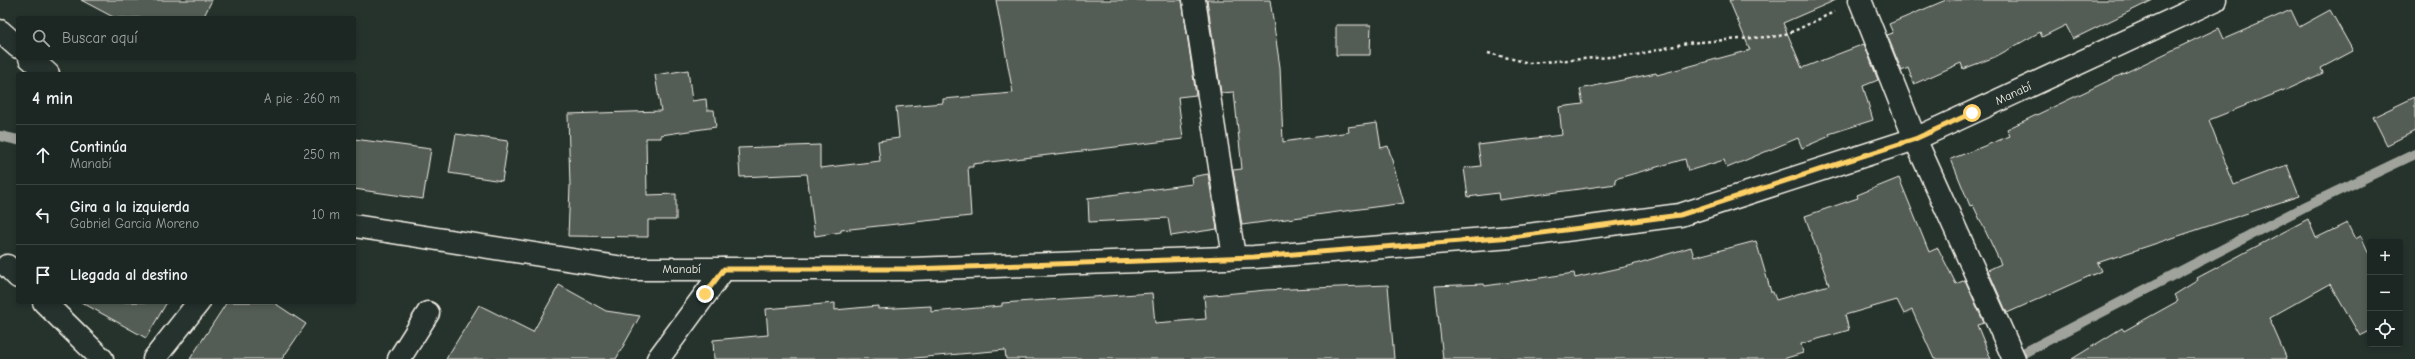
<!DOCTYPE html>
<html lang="es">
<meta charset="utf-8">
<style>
:root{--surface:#1c2622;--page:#252e2a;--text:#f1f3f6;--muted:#a0a5a5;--line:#3a4340}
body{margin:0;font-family:"Comic Neue",sans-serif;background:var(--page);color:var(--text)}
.controls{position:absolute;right:12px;bottom:12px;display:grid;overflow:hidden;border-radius:4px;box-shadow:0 2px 6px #0003}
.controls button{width:36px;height:36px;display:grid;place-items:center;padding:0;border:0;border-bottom:1px solid var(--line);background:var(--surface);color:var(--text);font:20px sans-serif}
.stop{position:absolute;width:12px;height:12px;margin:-9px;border:3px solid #ffd166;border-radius:50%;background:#fff}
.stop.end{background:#ffd166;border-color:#fff;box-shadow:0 1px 4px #0008}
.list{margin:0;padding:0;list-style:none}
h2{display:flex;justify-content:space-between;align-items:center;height:52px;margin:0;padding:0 16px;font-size:17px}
h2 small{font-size:13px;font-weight:400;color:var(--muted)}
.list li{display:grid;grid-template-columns:26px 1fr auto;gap:12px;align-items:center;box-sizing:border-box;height:60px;padding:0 16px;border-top:1px solid var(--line)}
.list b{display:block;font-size:15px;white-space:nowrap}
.list p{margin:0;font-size:13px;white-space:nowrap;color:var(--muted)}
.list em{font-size:13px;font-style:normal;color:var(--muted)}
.icon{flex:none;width:22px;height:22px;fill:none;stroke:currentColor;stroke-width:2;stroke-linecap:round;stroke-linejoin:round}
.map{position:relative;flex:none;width:2415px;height:359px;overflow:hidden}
.search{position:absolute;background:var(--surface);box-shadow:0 2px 6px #0003;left:16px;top:16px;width:340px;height:44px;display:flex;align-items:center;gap:10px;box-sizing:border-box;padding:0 14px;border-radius:4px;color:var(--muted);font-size:15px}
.panel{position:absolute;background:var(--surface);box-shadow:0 2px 6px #0003;left:16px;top:72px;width:340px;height:232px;border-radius:4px}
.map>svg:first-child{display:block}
</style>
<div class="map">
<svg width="2415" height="359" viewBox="0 0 2415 359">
<rect width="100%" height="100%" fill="#26332d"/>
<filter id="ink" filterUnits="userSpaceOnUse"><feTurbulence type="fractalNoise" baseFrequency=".025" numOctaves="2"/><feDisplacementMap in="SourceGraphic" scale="8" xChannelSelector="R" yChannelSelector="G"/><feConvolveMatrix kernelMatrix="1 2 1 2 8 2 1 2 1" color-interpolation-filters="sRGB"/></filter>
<g filter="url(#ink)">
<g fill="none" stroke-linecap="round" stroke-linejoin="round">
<path stroke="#9fa39b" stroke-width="10" d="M0 136 18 140
M2012 359 2302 208 2415 154"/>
</g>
<path fill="#525c55" stroke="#f4f1e8" d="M81 0H212L203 18H115Z
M996 0H1182L1196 95 1178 97 1183 139 973 164V167H968L971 216 841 230V232L815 236 807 174 740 177 738 148 820 145V168L880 161 878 141 899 138 896 107 943 103V99L1013 93Z
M1207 0H1270L1280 67 1283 142 1349 132 1348 127 1377 123 1381 148 1388 146 1404 203 1242 225 1233 170 1242 169 1234 92 1221 93Z
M1729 0H1836L1783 23 1802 68 1864 44 1878 80 1863 86 1873 120 1829 134 1830 136 1802 148 1798 138 1727 168 1724 160 1688 171 1685 159 1615 179 1616 184 1499 200 1498 193 1468 197 1464 168 1481 166 1478 145 1562 135 1559 107 1583 104 1580 89 1656 73 1657 75 1750 50Z
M1946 0H2153L2073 39 2066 25 2042 37 2040 32 1995 57 1963 69 1961 63 1914 84 1908 68 1902 71 1887 35 1893 33 1889 24Z
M2291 10 2299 27 2330 10 2353 51 2321 68 2323 73 2282 92V91L2209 120 2234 185 2287 165 2299 196 2097 263 2101 271 2007 313 1988 270 2001 264 1973 205 1970 206 1951 159 2010 136 2007 129 2219 28 2224 39Z
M1336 25H1371L1370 55H1336Z
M688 70 692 101 706 99 707 110H714L716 127 661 135V138H646L647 195 676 194V220H648V237L568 236 570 186 568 114 661 111 655 75Z
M2415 97V131L2387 145 2373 117Z
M456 134 508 141 502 181 449 173Z
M354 139 431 149 423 199 354 189Z
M1208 174 1217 229 1171 236 1168 218 1089 222 1088 198 1192 184 1191 177Z
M1899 178 1929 252 1938 248 1956 284 1965 280 1984 323 1977 325 1991 359H1934L1912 310 1904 314 1897 300 1845 315 1849 330 1801 344 1803 353 1783 359H1443L1435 286 1484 284 1485 286 1574 273 1575 278 1629 266 1691 247 1694 257 1756 241 1771 292H1773L1776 300 1829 285 1805 216 1858 198 1857 195Z
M2308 219 2316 238 2347 223 2355 239 2361 236 2370 256V331L2360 336 2330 284 2269 318 2287 359H2072L2122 328 2124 331 2178 301 2174 295 2198 280 2197 278Z
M559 285 606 311 640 316 616 359H446L479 305 533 332Z
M1388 285 1394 359H1006L1005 350 903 359H714L713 340 768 335 766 309 835 303V310L878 306V309L931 306V312L1002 306V303L1152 293 1155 323 1206 319 1204 296 1266 290Z
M81 302H167L146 338Z
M227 302H273L306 324 282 359H190Z"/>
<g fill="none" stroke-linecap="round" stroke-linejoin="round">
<g stroke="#f4f1e8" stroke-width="25">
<g id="minor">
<path d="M1194 0 1234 257"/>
<path d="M1860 0 1915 139 2014 359"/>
<path d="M0 31 18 47"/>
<path d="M30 58 48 74"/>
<path id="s1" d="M354 226 630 269H912L1254 257 1512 237 1680 215 1915 139 2215 0"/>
<path d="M7 266 18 277"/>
<path d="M44 302 102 359"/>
<path d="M154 359 199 302"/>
<path d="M399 359 428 313"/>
<path d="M658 359 724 269"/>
</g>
</g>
<path stroke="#f4f1e8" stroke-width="2.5" stroke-dasharray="3 3" stroke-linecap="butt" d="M1488 53 1529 63 1636 55 1687 43 1779 36 1794 31 1834 12"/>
<use href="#minor" stroke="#26332d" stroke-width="22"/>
</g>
</g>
<g fill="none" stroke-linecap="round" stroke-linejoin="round" filter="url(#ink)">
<path stroke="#ffd166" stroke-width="5" d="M705 294 724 269H912L1254 257 1512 237 1680 215 1915 139 1972 113"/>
</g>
<g text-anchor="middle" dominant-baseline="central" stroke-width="3" stroke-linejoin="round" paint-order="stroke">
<g font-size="12" fill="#f4f1e8" stroke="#26332d">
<text stroke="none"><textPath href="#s1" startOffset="1687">Manabí</textPath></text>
<text stroke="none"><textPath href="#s1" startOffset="331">Manabí</textPath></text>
</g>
</g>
</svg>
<div class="controls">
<button>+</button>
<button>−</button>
<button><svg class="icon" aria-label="locate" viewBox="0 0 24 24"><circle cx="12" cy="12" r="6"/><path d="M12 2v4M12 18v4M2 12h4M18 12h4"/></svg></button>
</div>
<div class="stop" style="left:1972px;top:113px"></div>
<div class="stop end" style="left:705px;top:294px"></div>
<div class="search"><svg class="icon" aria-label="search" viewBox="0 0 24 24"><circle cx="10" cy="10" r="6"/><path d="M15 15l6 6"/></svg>Buscar aquí</div>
<section class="panel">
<h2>4 min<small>A pie · 260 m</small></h2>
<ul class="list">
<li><svg class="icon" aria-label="ahead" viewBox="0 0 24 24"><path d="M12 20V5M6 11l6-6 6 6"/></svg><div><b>Continúa</b><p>Manabí</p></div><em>250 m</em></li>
<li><svg class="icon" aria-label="left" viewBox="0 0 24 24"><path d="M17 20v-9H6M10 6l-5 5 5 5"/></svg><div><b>Gira a la izquierda</b><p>Gabriel Garcia Moreno</p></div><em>10 m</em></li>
<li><svg class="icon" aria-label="arrive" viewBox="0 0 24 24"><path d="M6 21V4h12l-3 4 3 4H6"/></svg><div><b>Llegada al destino</b></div></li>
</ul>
</section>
</div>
